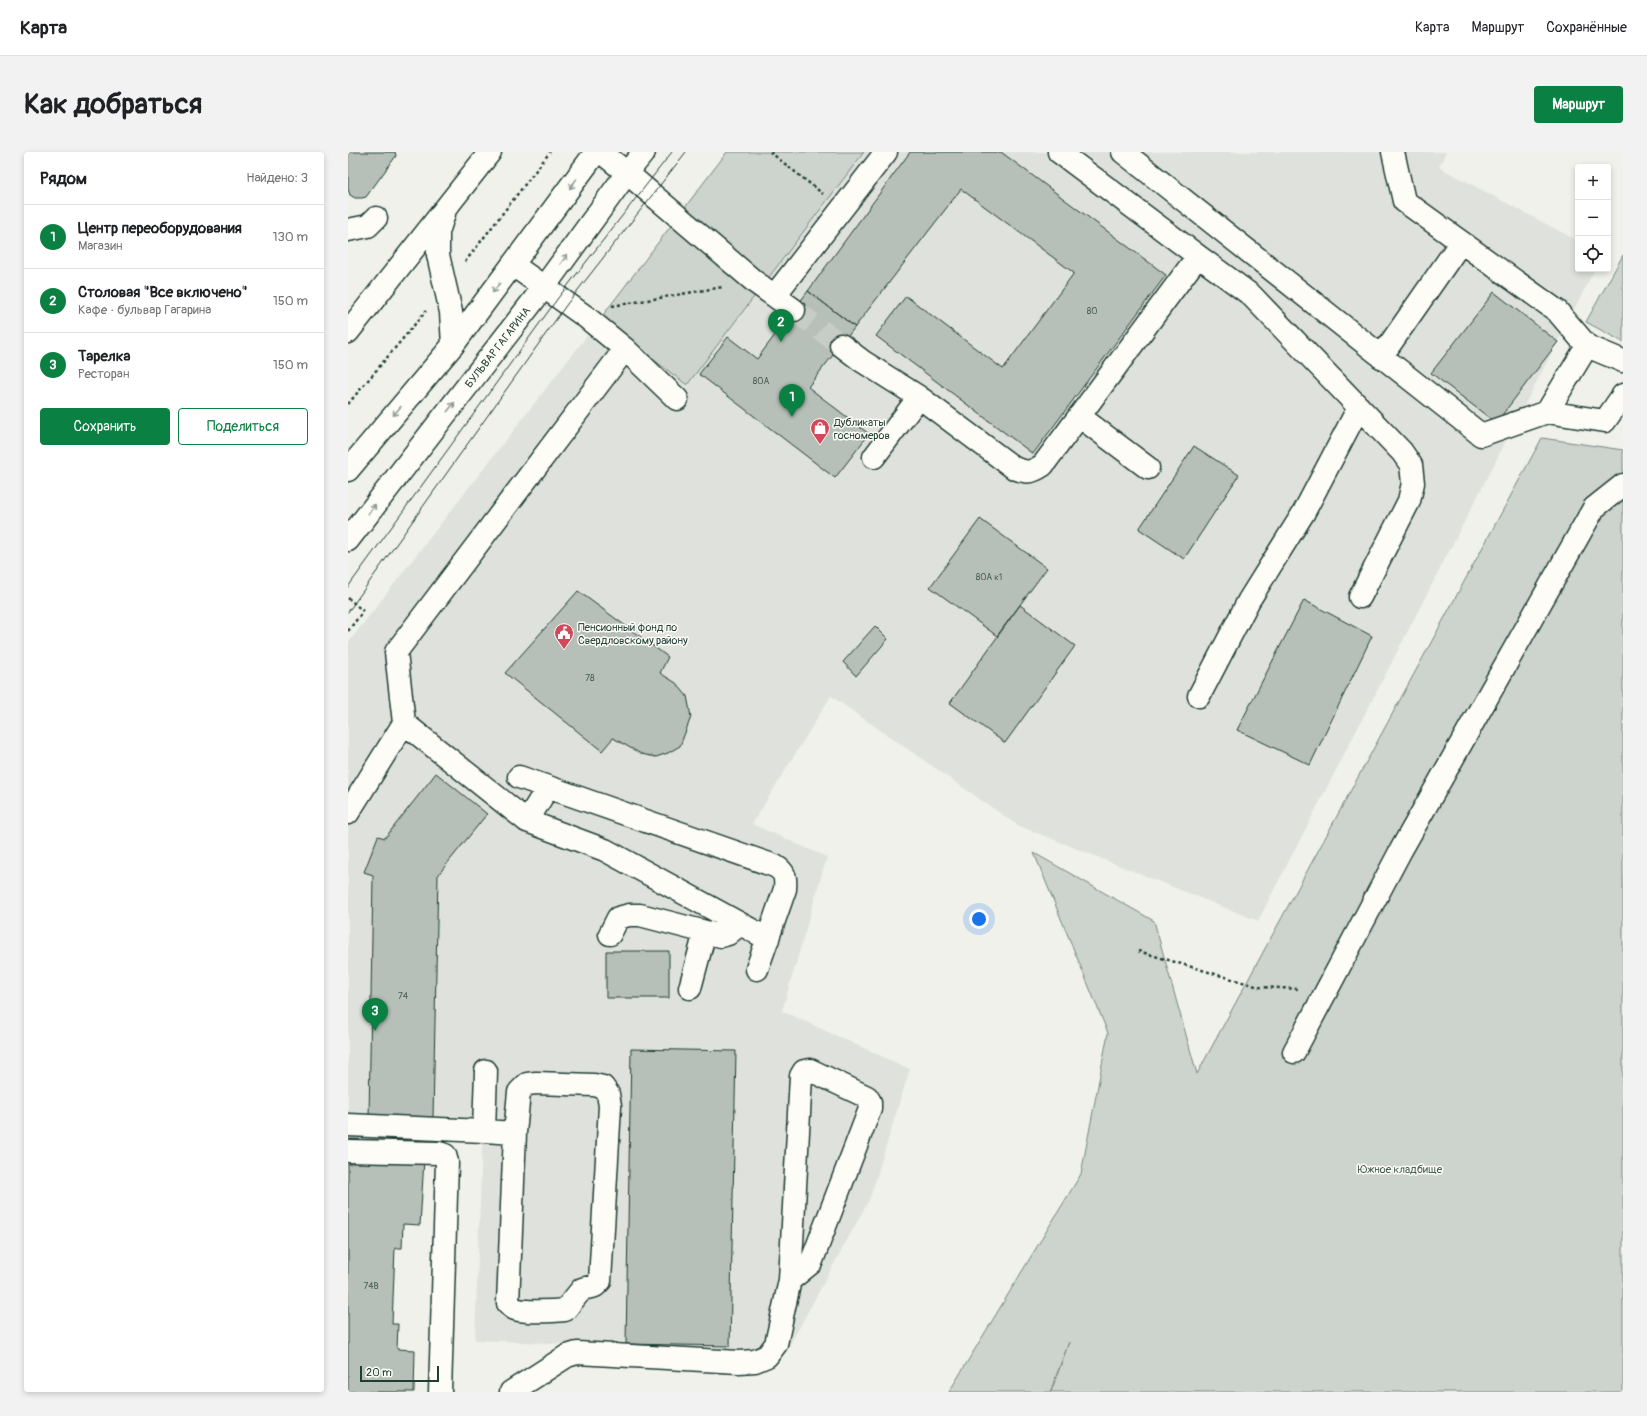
<!DOCTYPE html>
<html lang="ru">
<meta charset="utf-8">
<style>
:root{--surface:#fff;--page:#f2f2f2;--text:#202124;--muted:#757577;--line:#e0e0e0;--accent:#0b8043}
body{margin:0;font-family:Pangolin,sans-serif;background:var(--page);color:var(--text)}
.controls{position:absolute;right:12px;top:12px;display:grid;overflow:hidden;border-radius:4px;box-shadow:0 2px 6px #0003}
.controls button{width:36px;height:36px;display:grid;place-items:center;padding:0;border:0;border-bottom:1px solid var(--line);background:var(--surface);color:var(--text);font:20px sans-serif}
.scale{position:absolute;left:12px;bottom:10px;width:79px;box-sizing:border-box;padding-left:4px;border:2px solid #1f3d34;border-top:0;font-size:11px;line-height:14px;white-space:nowrap;color:#1f3d34;-webkit-text-stroke:3px #fdfcf7;paint-order:stroke}
.you{position:absolute;left:631px;top:767px;width:14px;height:14px;margin:-10px;border:3px solid #fff;border-radius:50%;background:#1a73e8;box-shadow:0 0 0 6px #1a73e833}
.badge{display:grid;place-items:center;width:26px;height:26px;border-radius:50%;background:var(--accent);color:#fff;font-size:13px;font-weight:700}
.pin{position:absolute;translate:-50% -33px;filter:drop-shadow(0 1px 2px #0008)}
.pin::after{content:'';position:absolute;top:21px;width:14px;height:12px;background:inherit;clip-path:polygon(0 0,100% 0,50% 100%)}
.list{margin:0;padding:0;list-style:none}
h2{display:flex;justify-content:space-between;align-items:center;height:52px;margin:0;padding:0 16px;font-size:17px}
h2 small{font-size:13px;font-weight:400;color:var(--muted)}
.list li{display:grid;grid-template-columns:26px 1fr auto;gap:12px;align-items:center;box-sizing:border-box;height:64px;padding:0 16px;border-top:1px solid var(--line)}
.list b{display:block;font-size:15px;white-space:nowrap}
.list p{margin:0;font-size:13px;white-space:nowrap;color:var(--muted)}
.list em{font-size:13px;font-style:normal;color:var(--muted)}
.actions{display:flex;gap:8px;padding:12px 16px}
.actions a{flex:1;padding:9px 0;border:1px solid var(--accent);border-radius:4px;text-align:center;font-size:14px;color:var(--accent)}
.actions .main{background:var(--accent);color:#fff}
.icon{flex:none;width:22px;height:22px;fill:none;stroke:currentColor;stroke-width:2;stroke-linecap:round;stroke-linejoin:round}
.map{position:relative;flex:none;width:1275px;height:1240px;overflow:hidden;border-radius:4px}
header{display:flex;align-items:center;gap:24px;box-sizing:border-box;height:56px;padding:0 20px;background:var(--surface);border-bottom:1px solid var(--line)}
header strong{font-size:19px}
nav{display:flex;gap:22px;margin-inline-start:auto;font-size:14px}
.intro{display:flex;align-items:center;justify-content:space-between;box-sizing:border-box;height:96px;padding:0 24px}
h1{margin:0;font-size:28px}
.button{padding:10px 18px;border-radius:4px;background:var(--accent);color:#fff;font-size:14px;font-weight:700}
main{display:flex;gap:24px;padding:0 24px}
aside{flex:1;background:var(--surface);border-radius:4px;box-shadow:0 2px 6px #0003}
.map>svg:first-child{display:block}
</style>
<header>
<strong>Карта</strong>
<nav><a>Карта</a><a>Маршрут</a><a>Сохранённые</a></nav>
</header>
<div class="intro"><h1>Как добраться</h1><a class="button">Маршрут</a></div>
<main>
<aside>
<h2>Рядом<small>Найдено: 3</small></h2>
<ul class="list">
<li><span class="badge">1</span><div><b>Центр переоборудования</b><p>Магазин</p></div><em>130 m</em></li>
<li><span class="badge">2</span><div><b>Столовая &quot;Все включено&quot;</b><p>Кафе · бульвар Гагарина</p></div><em>150 m</em></li>
<li><span class="badge">3</span><div><b>Тарелка</b><p>Ресторан</p></div><em>150 m</em></li>
</ul>
<div class="actions"><a class="main">Сохранить</a><a>Поделиться</a></div>
</aside>
<div class="map">
<svg width="1275" height="1240" viewBox="0 0 1275 1240">
<rect width="100%" height="100%" fill="#f0f1eb"/>
<filter id="ink" filterUnits="userSpaceOnUse"><feTurbulence type="fractalNoise" baseFrequency=".025" numOctaves="2"/><feDisplacementMap in="SourceGraphic" scale="8" xChannelSelector="R" yChannelSelector="G"/><feConvolveMatrix kernelMatrix="1 2 1 2 8 2 1 2 1" color-interpolation-filters="sRGB"/></filter>
<g filter="url(#ink)">
<path fill="#dfe2dc" d="M379 0H1098L1091 15 1230 89V117H1247L910 769 669 673 483 544 404 672 479 705 434 859 562 917 522 1046 438 1200 423 1214 401 1221 376 1222 244 1209V1193L127 1188 134 989 0 986V491L252 167Z"/>
<path fill="#cdd3cd" stroke="#768880" d="M379 0H516L339 233 252 167Z
M1275 103V190L1238 170Z
M1194 286 1275 298V1240H703L721 1190 702 1240H601L733 1022 760 881 686 701 806 769 849 922Z"/>
<path fill="#b6bfb8" stroke="#1f3d34" d="M0 0H47L48 4 18 45 14 46H7L2 43 0 37Z
M562 0H653L818 123 685 302 528 184 558 144 655 217 726 121 613 37 507 175 460 139Z
M460 139 507 175 460 235 521 282 487 326 351 222 380 185 409 207Z
M1146 140 1210 190 1148 271 1083 221Z
M846 294 891 323 836 407 791 377Z
M632 367 699 416 649 484 582 435Z
M230 439 320 505 312 521 328 531 339 544 343 565 332 594 320 601 308 605 293 602 265 586 254 599 157 521Z
M956 448 1024 484 962 613 889 578Z
M672 453 727 494 657 591 602 551Z
M527 474 540 487 508 524 495 510Z
M88 621 139 662 90 723 85 966 21 965 25 723 16 720 30 684 37 686Z
M258 799H321V846H258Z
M283 897 388 899 382 1194 278 1192Z
M3 1005 76 1008 72 1073 55 1072 54 1096H47L44 1172H50L49 1197 67 1198 66 1240H0V1012H3Z"/>
<g fill="none" stroke-linecap="round" stroke-linejoin="round">
<path stroke="#c6cdc6" stroke-width="22" stroke-dasharray="22 11" stroke-linecap="butt" d="M446 158 493 193"/>
<g stroke="#1f3d34" stroke-width="25">
<path id="minor" d="M775 0 1133 283 1199 260 1239 194 1209 159 1056 49 1045 0
M279 21 407 130 446 158
M96 62 90 80V103L103 160 105 193
M0 78 20 74 28 66
M850 104 903 143 1054 300 1063 313 1065 331 1061 349 1012 445
M196 135 238 165 277 197 329 247
M427 143 538 0
M0 180 142 0
M493 193 514 209 571 245
M1239 194 1275 209
M1033 205 1113 90
M1199 260 1257 269 1275 243
M731 264 800 316
M526 305 571 245 666 316C679 321 683 321 695 313L850 104 711 0
M851 544 901 448 956 360 1011 255
M56 571 179 669 257 698 420 787
M171 625 200 635
M0 661 56 571 48 500 277 197
M179 669 200 635 427 714C437 720 438 725 437 737L409 817
M262 782 270 766 281 763H292L373 784 380 782 392 772
M342 836 357 780
M946 900 1053 698 1246 356 1275 333
M0 973 136 979 138 919
M136 979 167 981 160 1151C162 1153 163 1155 165 1156 172 1161 208 1159 217 1158L234 1137 247 1134 252 1129 262 954 260 942 255 935 246 933 188 931 179 932 171 940 167 981
M0 999 91 1001 97 1003 99 1010 92 1240
M163 1240 219 1204 229 1201 391 1210 407 1209 419 1204 428 1192 442 1128 453 924 456 919 462 918 519 945 522 950V957L463 1111 442 1128"/>
</g>
<g stroke="#1f3d34" stroke-width="25">
<g id="major">
<path d="M253 0 279 21"/>
<path d="M165 113 196 135"/>
<path d="M0 318 105 193 248 0"/>
<path id="s1" d="M0 388 196 135 279 21 296 0"/>
</g>
</g>
<path stroke="#1f3d34" stroke-width="2.5" stroke-dasharray="3 3" stroke-linecap="butt" d="M422 0 475 42
M117 110 202 0
M264 154 375 135
M0 252 78 159
M0 446 15 459
M0 479 13 462
M790 799 911 835 952 837"/>
<use href="#minor" stroke="#fdfcf7" stroke-width="22"/>
<use href="#major" stroke="#fdfcf7" stroke-width="22"/>
<path stroke="#1f3d34" stroke-width="1" d="M0 435 210 146 324 0
M0 460 219 152 338 0"/>
</g>
<defs><path id="oneway-shaft" d="M-6 0H5M1.5-3L5.5 0L1.5 3" fill="none" stroke-width="1.6" stroke-linecap="round" stroke-linejoin="round"/></defs>
<g stroke="#8e9c96">
<use href="#oneway-shaft" transform="translate(225 32) rotate(126)"/>
<use href="#oneway-shaft" transform="translate(216 107) rotate(-54)"/>
<use href="#oneway-shaft" transform="translate(148 136) rotate(127)"/>
<use href="#oneway-shaft" transform="translate(103 255) rotate(-52)"/>
<use href="#oneway-shaft" transform="translate(49 259) rotate(130)"/>
<use href="#oneway-shaft" transform="translate(24 357) rotate(-53)"/>
</g>
</g>
<defs>
<g id="shop-pin" transform="scale(1)"><path d="M0 17L-7.5 6A9.5 9.5 0 1 1 7.5 6Z" fill="#d1495b" stroke="#fdfcf7"/><path d="M-5-2.5h2.3a2.7 3.5 0 0 1 5.4 0H5L5.5 6h-11ZM-1.5-2.5h3a1.5 2.3 0 0 0-3 0Z" fill="#fff"/></g>
<g id="civic-pin" transform="scale(1)"><path d="M0 17L-7.5 6A9.5 9.5 0 1 1 7.5 6Z" fill="#d1495b" stroke="#fdfcf7"/><path d="M-.6-6.5H3V-4.5H.6V-3L4-1V1h2V6H-6V1h2V-1L-.6-3ZM-1.2 2.5V6h2.4V2.5Z" fill="#fff"/></g>
</defs>
<g fill-rule="evenodd">
<use href="#shop-pin" x="472" y="276"/>
<use href="#civic-pin" x="216" y="481"/>
</g>
<g text-anchor="middle" dominant-baseline="central" stroke-width="3" stroke-linejoin="round" paint-order="stroke">
<g font-size="9" fill="#455e55">
<text x="744" y="159">80</text>
<text x="413" y="229">80А</text>
<text x="641" y="425">80А к1</text>
<text x="242" y="526">78</text>
<text x="55" y="844">74</text>
<text x="23" y="1134">74В</text>
</g>
<g font-size="11" fill="#1f3d34" stroke="#fdfcf7">
<text stroke="none"><textPath href="#s1" startOffset="244">БУЛЬВАР ГАГАРИНА</textPath></text>
</g>
<g font-size="11" fill="#1f3d34" stroke="#fdfcf7" text-anchor="start">
<text x="486" y="270">Дубликаты<tspan x="486" dy="13">госномеров</tspan></text>
<text x="230" y="475">Пенсионный фонд по<tspan x="230" dy="13">Свердловскому району</tspan></text>
</g>
<g font-size="11" fill="#425b53" stroke="#fdfcf7">
<text x="1052" y="1017">Южное кладбище</text>
</g>
</g>
</svg>
<div class="controls">
<button>+</button>
<button>−</button>
<button><svg class="icon" aria-label="locate" viewBox="0 0 24 24"><circle cx="12" cy="12" r="6"/><path d="M12 2v4M12 18v4M2 12h4M18 12h4"/></svg></button>
</div>
<div class="scale">20 m</div>
<div class="you"></div>
<div class="pin badge" style="left:444px;top:265px">1</div>
<div class="pin badge" style="left:433px;top:190px">2</div>
<div class="pin badge" style="left:27px;top:879px">3</div>
</div>
</main>
